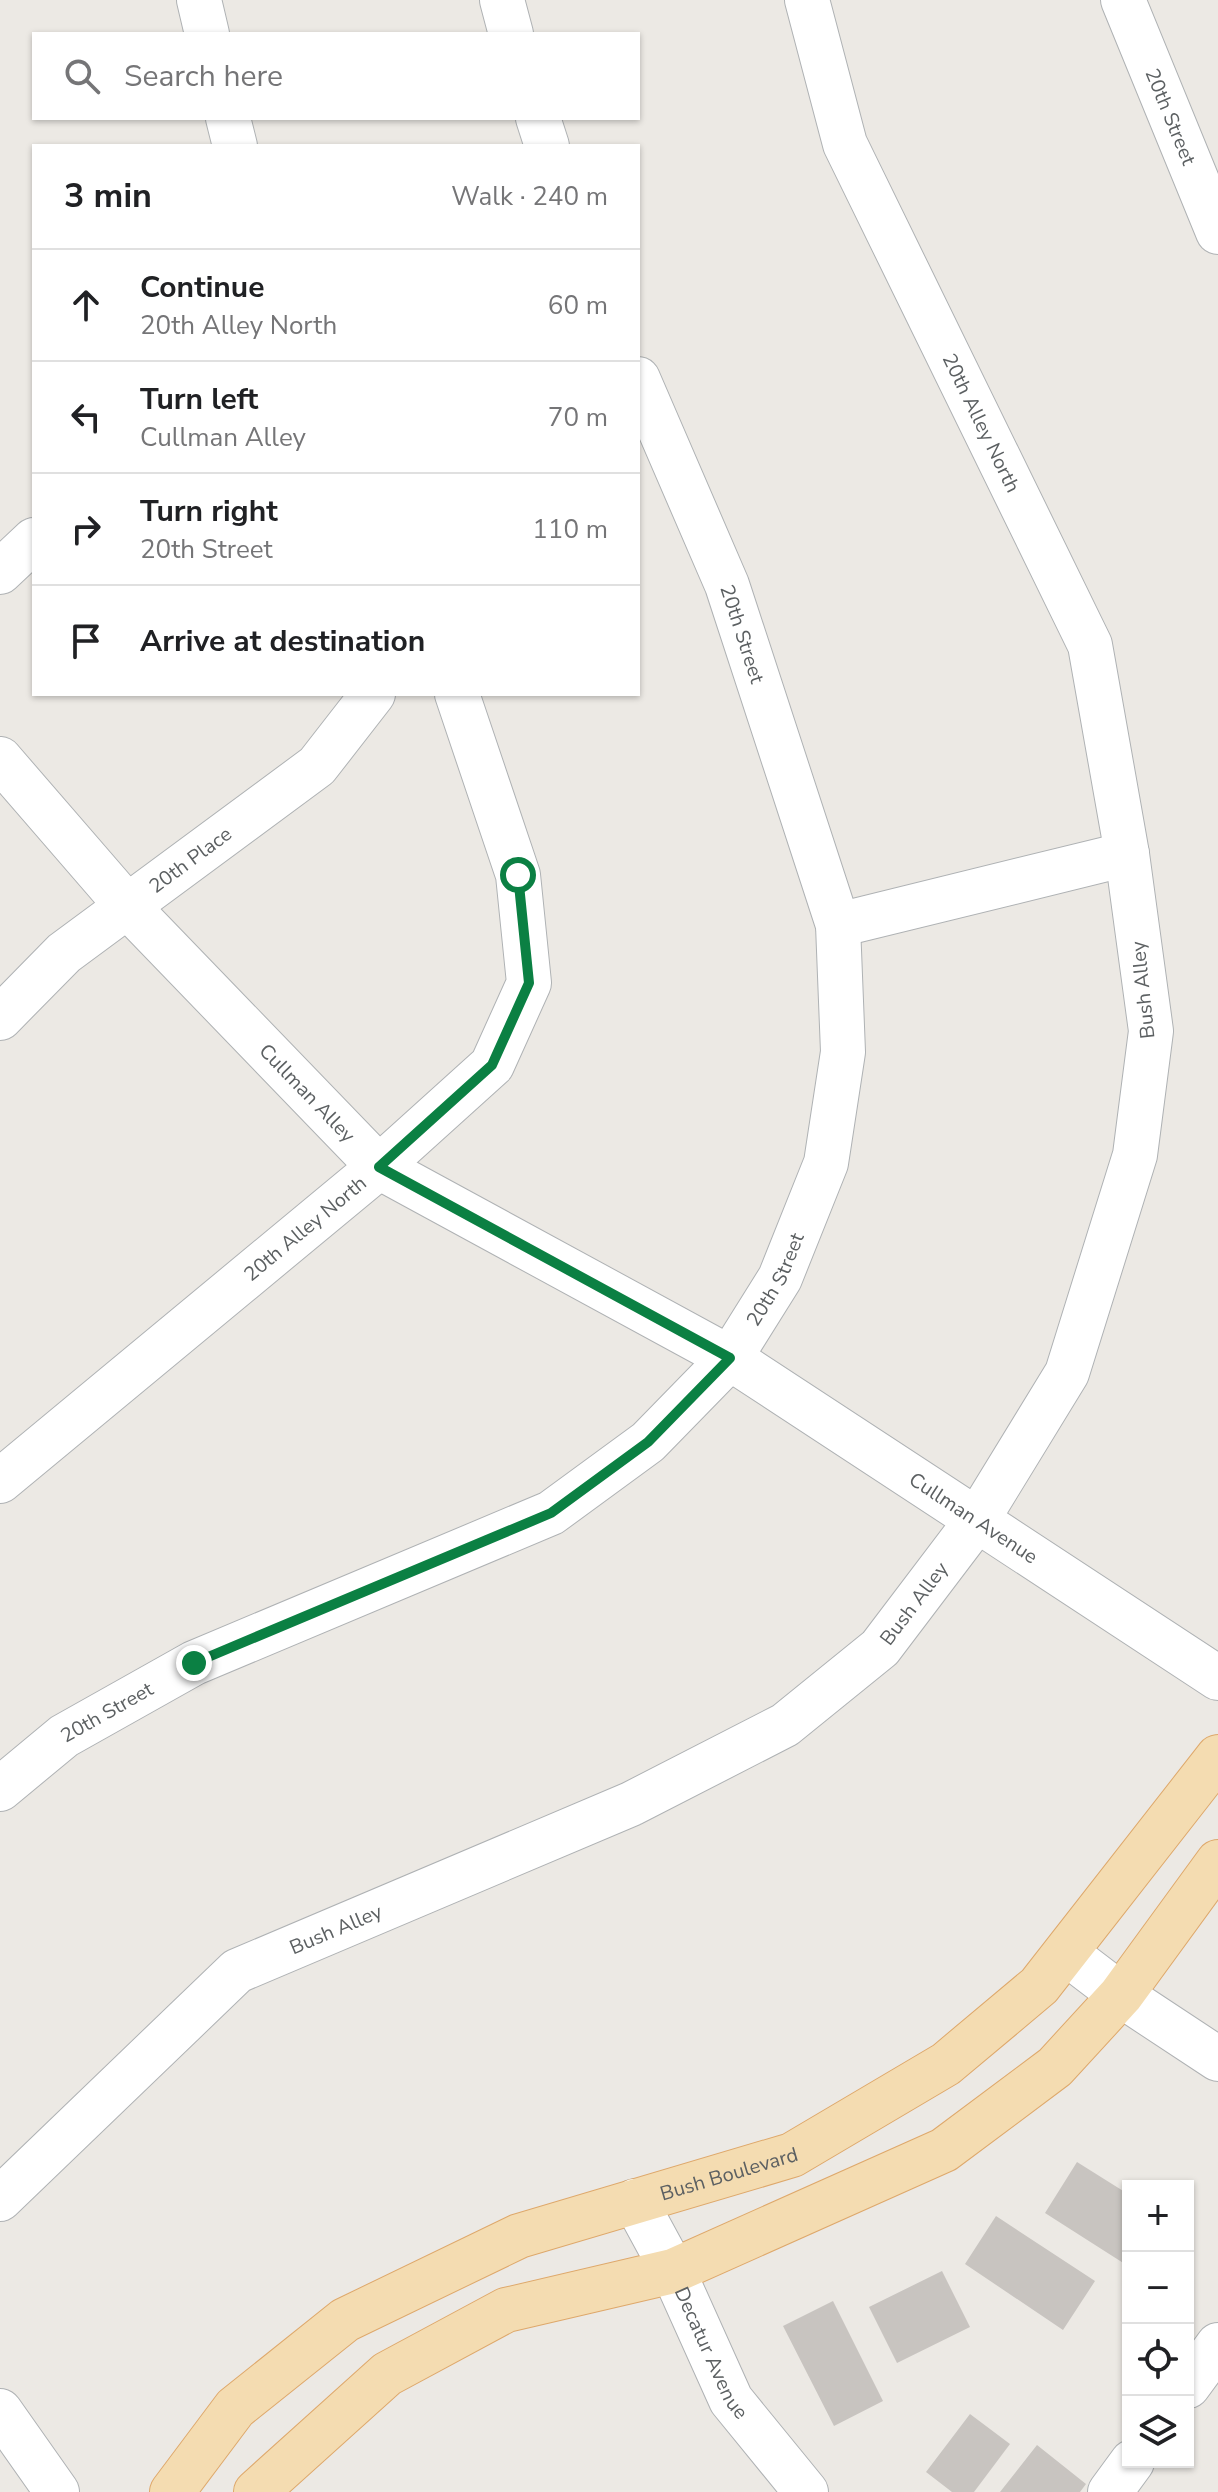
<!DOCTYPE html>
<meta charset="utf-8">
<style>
:root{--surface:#fff;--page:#f6f6f6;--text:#202124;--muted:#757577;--line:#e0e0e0}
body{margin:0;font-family:"Nunito Sans",sans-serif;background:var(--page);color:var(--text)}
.controls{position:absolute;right:24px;bottom:24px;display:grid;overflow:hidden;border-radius:0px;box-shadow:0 2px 6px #0004}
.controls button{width:72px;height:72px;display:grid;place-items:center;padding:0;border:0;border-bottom:2px solid var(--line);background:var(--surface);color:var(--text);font:40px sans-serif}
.stop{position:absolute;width:24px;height:24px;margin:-18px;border:6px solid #0b8043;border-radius:50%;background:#fff}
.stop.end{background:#0b8043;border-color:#fff;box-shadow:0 2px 8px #0008}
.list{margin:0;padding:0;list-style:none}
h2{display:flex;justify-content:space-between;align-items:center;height:104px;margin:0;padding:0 32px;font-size:34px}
h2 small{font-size:26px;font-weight:400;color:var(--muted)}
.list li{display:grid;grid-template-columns:52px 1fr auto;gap:24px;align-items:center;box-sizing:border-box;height:112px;padding:0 32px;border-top:2px solid var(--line)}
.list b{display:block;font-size:30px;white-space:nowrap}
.list p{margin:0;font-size:26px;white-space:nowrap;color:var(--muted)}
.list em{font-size:26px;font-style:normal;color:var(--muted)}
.icon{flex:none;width:44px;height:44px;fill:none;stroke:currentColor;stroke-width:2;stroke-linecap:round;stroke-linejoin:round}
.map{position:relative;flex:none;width:1218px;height:2492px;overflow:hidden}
.search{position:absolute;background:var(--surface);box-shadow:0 2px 6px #0004;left:32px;top:32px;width:608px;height:88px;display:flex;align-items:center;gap:20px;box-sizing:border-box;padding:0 28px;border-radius:0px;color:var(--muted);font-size:30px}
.panel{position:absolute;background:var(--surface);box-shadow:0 2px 6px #0004;left:32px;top:144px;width:608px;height:552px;border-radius:0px}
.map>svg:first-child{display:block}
</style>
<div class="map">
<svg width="1218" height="2492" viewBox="0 0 1218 2492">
<rect width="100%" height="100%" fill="#ece9e4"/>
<path fill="#c8c4c0" d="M1077 2162 1128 2194V2266L1045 2213Z
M996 2216 1095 2281 1063 2330 965 2264Z
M942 2271 970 2327 897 2363 869 2307Z
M833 2301 883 2401 834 2426 783 2326Z
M970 2414 1010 2444 974 2492H952L926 2472Z
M1037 2445 1086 2484 1080 2492H1000Z"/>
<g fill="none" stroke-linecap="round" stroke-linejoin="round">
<g stroke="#afb2b4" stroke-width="46">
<g id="minor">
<path d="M199 0 207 34"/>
<path d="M502 0 511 34"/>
<path id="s1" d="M1123 0 1218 232"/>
<path d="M228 118 235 146"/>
<path d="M538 118 547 146"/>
<path d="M0 572 34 540"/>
<path id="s2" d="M0 759 128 907 379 1167 730 1358 1218 1678"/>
<path d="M838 925 1127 854"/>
<path id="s3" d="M0 1018 64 953 317 766 373 694"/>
<path id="s4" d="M0 1481 379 1167 492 1065 529 983 518 875 457 694"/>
<path id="s5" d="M0 1789 64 1736 194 1663 551 1513 648 1442 730 1358 780 1278 826 1163 843 1052 838 925 727 585 638 379"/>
<path d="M1066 1953 1121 1995 1218 2059"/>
<path id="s6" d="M0 2199 237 1971 631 1804 785 1725 880 1648 977 1520 1067 1373 1135 1155 1151 1031 1127 854 1090 645 845 144 807 0"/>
<path id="s7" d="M635 2201 673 2271 731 2400 806 2492"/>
<path d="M1188 2386 1218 2345"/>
<path d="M0 2411 57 2492"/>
<path d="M1110 2492 1132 2462"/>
</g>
</g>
<g stroke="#dea86b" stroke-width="46">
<g id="major">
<path id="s8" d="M172 2492 235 2408 345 2320 519 2236 792 2155 946 2064 1039 1986 1218 1757"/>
<path d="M256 2492 387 2374 506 2310 673 2271 944 2150 1055 2067 1121 1995 1218 1862"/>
</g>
</g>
<use href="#minor" stroke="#fff" stroke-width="44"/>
<use href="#major" stroke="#f4dcb1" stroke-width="44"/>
</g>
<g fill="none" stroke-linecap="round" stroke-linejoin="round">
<path stroke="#0b8043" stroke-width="10" d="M194 1663 551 1513 648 1442 730 1358 379 1167 492 1065 529 983 518 875"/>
</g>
<g text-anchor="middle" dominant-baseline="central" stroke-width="6" stroke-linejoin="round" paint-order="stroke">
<g font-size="20" fill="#5c6062" stroke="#fff">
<text stroke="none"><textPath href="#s1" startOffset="126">20th Street</textPath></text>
<text transform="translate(981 423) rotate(64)">20th Alley North</text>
<text transform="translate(742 634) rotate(72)">20th Street</text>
<text stroke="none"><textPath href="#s3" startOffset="248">20th Place</textPath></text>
<text transform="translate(1143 990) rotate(-96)">Bush Alley</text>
<text stroke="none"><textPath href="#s2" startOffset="454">Cullman Alley</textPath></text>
<text stroke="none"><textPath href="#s4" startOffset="396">20th Alley North</textPath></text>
<text stroke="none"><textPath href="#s5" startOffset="948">20th Street</textPath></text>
<text stroke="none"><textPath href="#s2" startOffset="1248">Cullman Avenue</textPath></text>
<text stroke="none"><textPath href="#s6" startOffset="1108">Bush Alley</textPath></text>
<text stroke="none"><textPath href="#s5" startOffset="132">20th Street</textPath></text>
<text stroke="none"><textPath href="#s6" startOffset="436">Bush Alley</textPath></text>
<text stroke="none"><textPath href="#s8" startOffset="658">Bush Boulevard</textPath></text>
<text stroke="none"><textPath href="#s7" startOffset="170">Decatur Avenue</textPath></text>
</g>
</g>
</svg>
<div class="controls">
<button>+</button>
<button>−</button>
<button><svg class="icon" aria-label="locate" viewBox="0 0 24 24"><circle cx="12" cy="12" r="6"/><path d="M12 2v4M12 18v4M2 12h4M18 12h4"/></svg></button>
<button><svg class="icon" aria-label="layers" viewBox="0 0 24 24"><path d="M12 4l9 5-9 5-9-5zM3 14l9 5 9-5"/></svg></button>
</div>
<div class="stop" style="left:518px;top:875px"></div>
<div class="stop end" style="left:194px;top:1663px"></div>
<div class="search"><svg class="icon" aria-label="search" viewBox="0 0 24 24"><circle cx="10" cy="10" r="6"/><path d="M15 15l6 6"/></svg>Search here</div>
<section class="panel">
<h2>3 min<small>Walk · 240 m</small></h2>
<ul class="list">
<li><svg class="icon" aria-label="ahead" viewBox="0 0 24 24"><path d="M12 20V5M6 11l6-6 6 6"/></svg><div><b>Continue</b><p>20th Alley North</p></div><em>60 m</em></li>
<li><svg class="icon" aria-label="left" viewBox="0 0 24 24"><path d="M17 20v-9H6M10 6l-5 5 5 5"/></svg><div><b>Turn left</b><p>Cullman Alley</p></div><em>70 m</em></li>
<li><svg class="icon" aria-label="right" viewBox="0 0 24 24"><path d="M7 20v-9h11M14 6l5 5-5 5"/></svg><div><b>Turn right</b><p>20th Street</p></div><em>110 m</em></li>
<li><svg class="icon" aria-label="arrive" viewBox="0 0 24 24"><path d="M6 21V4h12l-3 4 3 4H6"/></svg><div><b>Arrive at destination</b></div></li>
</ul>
</section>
</div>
